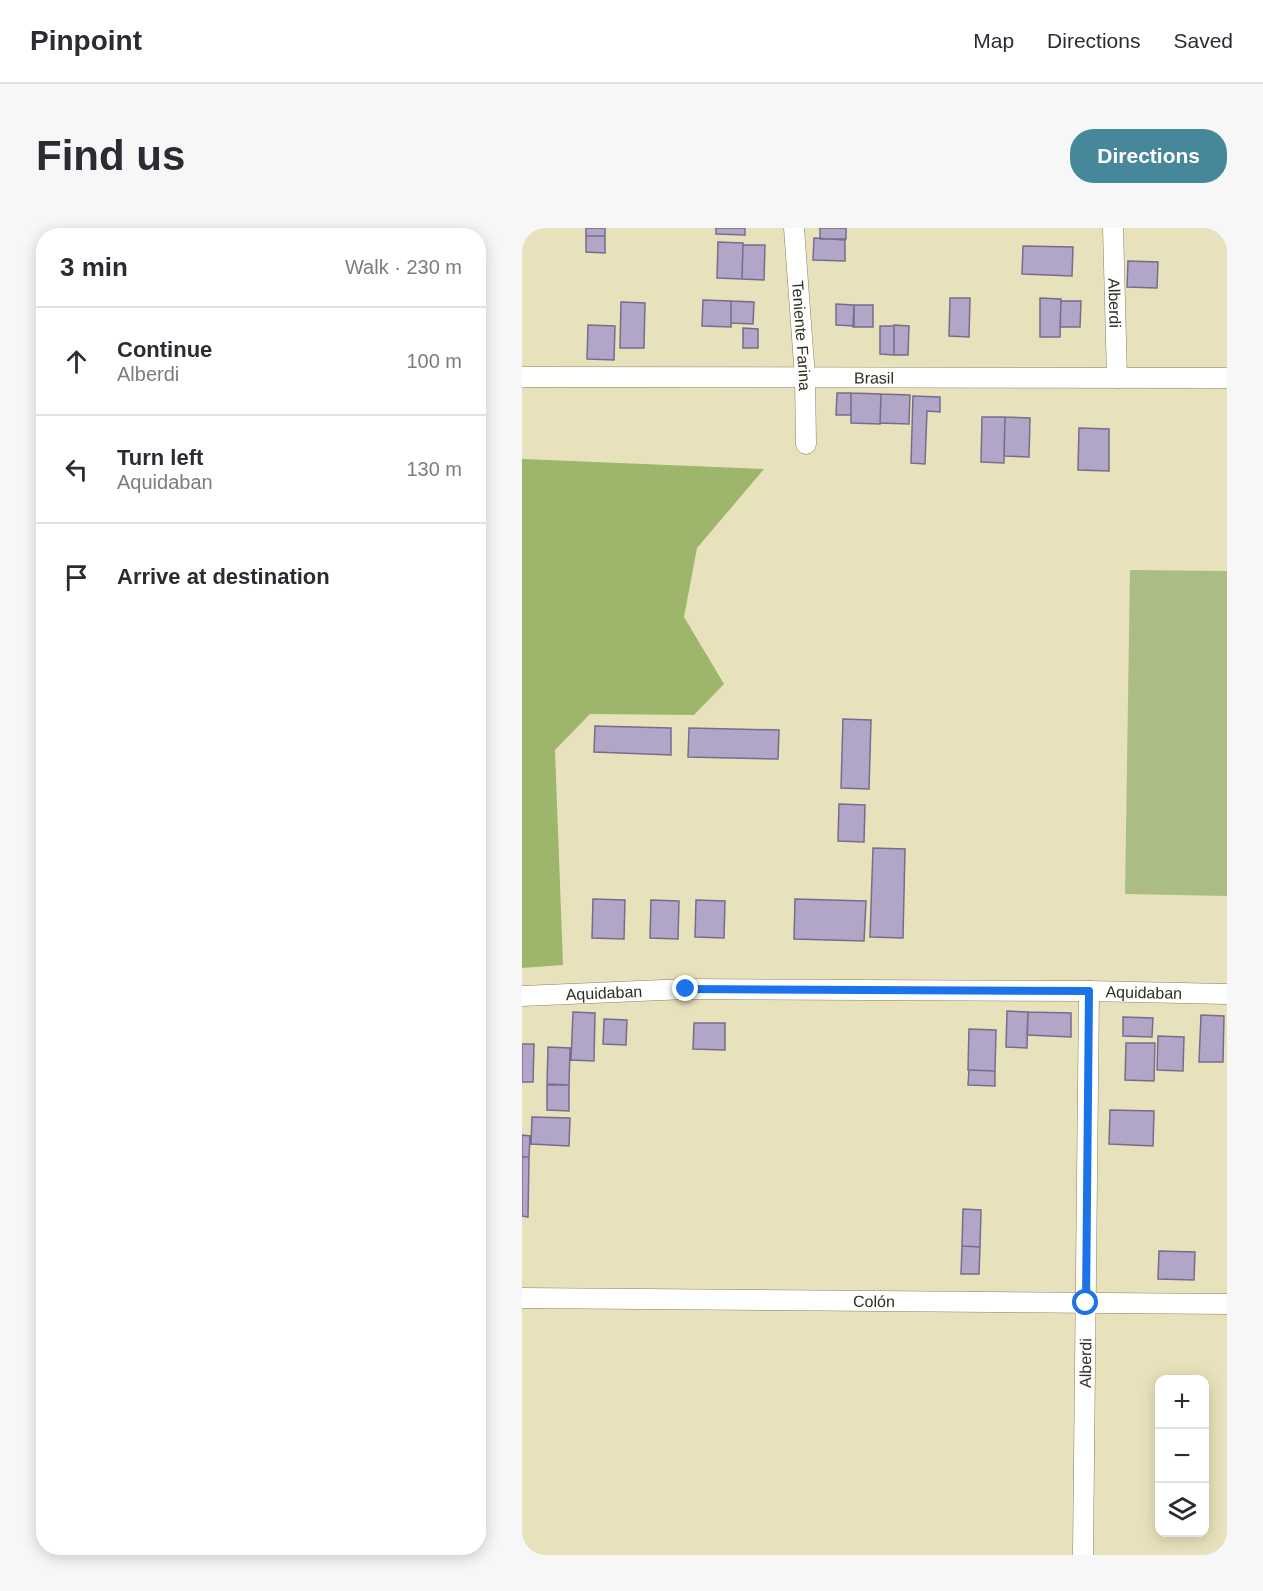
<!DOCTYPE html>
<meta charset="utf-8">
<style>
:root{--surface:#fff;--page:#f7f7f7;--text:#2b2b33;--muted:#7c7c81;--line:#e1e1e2;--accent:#47879a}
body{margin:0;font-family:Helvetica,sans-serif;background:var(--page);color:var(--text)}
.controls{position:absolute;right:18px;bottom:18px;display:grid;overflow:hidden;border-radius:12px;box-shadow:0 3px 15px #0003}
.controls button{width:54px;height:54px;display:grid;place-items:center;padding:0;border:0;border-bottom:2px solid var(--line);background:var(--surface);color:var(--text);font:30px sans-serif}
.stop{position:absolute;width:18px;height:18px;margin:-14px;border:4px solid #1a73e8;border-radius:50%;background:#fff}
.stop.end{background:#1a73e8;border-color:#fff;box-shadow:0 2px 6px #0008}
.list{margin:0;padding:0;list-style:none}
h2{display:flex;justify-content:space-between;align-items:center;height:78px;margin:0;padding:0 24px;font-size:26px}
h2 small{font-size:20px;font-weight:400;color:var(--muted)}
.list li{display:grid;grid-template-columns:39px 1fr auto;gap:18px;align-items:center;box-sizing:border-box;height:108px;padding:0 24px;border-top:2px solid var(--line)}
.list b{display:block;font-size:22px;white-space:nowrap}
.list p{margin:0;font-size:20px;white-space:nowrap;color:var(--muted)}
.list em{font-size:20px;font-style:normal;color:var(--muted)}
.icon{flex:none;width:33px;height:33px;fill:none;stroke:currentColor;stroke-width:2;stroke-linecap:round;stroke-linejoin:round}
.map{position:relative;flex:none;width:705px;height:1327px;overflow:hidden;border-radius:24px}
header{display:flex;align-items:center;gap:36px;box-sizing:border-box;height:84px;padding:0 30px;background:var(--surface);border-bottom:2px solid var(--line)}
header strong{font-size:28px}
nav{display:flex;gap:33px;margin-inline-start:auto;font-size:21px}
.intro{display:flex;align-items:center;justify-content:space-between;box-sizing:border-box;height:144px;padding:0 36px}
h1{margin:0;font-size:42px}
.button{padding:15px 27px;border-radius:24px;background:var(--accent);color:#fff;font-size:21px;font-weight:700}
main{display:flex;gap:36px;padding:0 36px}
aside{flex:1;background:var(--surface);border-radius:24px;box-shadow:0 3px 15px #0003}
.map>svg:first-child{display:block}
</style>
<header>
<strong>Pinpoint</strong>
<nav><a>Map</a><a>Directions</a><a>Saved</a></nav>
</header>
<div class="intro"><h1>Find us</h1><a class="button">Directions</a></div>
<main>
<aside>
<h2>3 min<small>Walk · 230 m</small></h2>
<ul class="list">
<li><svg class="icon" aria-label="ahead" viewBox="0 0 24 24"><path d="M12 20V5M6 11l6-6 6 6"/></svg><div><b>Continue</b><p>Alberdi</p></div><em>100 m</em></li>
<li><svg class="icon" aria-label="left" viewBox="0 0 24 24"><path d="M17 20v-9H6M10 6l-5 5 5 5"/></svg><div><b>Turn left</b><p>Aquidaban</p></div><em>130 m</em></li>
<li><svg class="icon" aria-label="arrive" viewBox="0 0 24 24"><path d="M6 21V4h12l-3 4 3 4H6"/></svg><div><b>Arrive at destination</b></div></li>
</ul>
</aside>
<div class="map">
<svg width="705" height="1327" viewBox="0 0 705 1327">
<rect width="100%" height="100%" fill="#e8e2bc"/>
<path fill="#abbd85" d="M608 342 705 343V668L603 666Z"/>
<path fill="#9eb56c" d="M0 231 242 241 175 320 162 389 202 456 172 487 68 486 33 522 41 737 0 740Z"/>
<path fill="#b2a6c8" stroke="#786c8c" stroke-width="1.5" d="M64 0H83V8H64Z
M194 0H223V7L194 6Z
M298 0H324V11H298Z
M64 8H83V25L64 24Z
M292 10 323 12V33L291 32Z
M196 14 221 15 220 51 195 50Z
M221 17H243L242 52 220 51Z
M501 18 551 19 550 48 500 46Z
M606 33 636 34 635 60 605 59Z
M428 70H448L447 109 427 108Z
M518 70 539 71 538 109H518Z
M181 72 209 73V99L180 98Z
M209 73 232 74 231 96 209 95Z
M539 73H559L558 99H538Z
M99 74 123 75 122 120H98Z
M314 76 332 77V98L314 97Z
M332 77H351V99H331Z
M66 97 93 98 92 132 65 131Z
M372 97 387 98 386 127H372Z
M358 98H372V127L358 126Z
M221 100 236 101V120H221Z
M315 165H329V187H314Z
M329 165 359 166 358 196 329 195Z
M359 166 388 167 387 196 358 195Z
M391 168 418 169V184L405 183 403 236 389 235Z
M460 189H483L482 235 459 234Z
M483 189 508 190 507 229 482 228Z
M557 200 587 201V243L556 242Z
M321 491 349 492 347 561 319 560Z
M73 498 149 500V527L72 524Z
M167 500 257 502 256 531 166 529Z
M317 576 343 577 342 614 316 613Z
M351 620 383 621 381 710 348 709Z
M71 671 103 672 102 711 70 710Z
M273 671 344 673 342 713 272 711Z
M129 672 157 673 156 711 128 710Z
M174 672 203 673 202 710 173 709Z
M485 783 506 784 505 820 484 819Z
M51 784 73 785 72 833 49 832Z
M506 784 549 785V809L505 807Z
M679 787 702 788 701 834H677Z
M601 789 631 790 630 809 601 808Z
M82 791 105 792 104 817 81 816Z
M172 795H203V822L171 821Z
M447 801 474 802 473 843 446 842Z
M636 808 662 809 661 843 635 842Z
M604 815H633L632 853 603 852Z
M0 816H12L11 854H0Z
M26 819 48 820 47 857H25Z
M447 842 473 843V858L446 857Z
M25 856 47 857V883L25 882Z
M588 882 632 883 631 918 587 916Z
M10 889 48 890 47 918 9 916Z
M0 907 8 908 7 929H0Z
M0 929H7L6 989 0 988Z
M441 981 459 982 458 1019 440 1018Z
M440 1018 458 1019 457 1046H439Z
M637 1023 673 1024 672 1052 636 1051Z"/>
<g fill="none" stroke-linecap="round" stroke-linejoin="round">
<g stroke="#88825f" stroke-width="21">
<g id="minor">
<path id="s1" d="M272 0 283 150 284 216"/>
<path id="s2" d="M591 0 595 150"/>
<path id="s3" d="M0 149 705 150"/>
<path id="s4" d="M0 768 164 761 567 763 705 766"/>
<path id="s5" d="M0 1070 705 1076"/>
<path id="s6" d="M561 1327 567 763"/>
</g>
</g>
<use href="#minor" stroke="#fff" stroke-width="20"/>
</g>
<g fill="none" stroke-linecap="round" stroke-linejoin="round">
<path stroke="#1a73e8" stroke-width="8" d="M164 761 567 763 564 1075"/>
</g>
<g text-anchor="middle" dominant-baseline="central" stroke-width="4.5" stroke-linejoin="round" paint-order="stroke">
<g font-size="16" fill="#312f20" stroke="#e8e2bc">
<text stroke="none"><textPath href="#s2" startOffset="75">Alberdi</textPath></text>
<text stroke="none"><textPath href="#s1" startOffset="108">Teniente Farina</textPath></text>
<text stroke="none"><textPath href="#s3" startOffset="352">Brasil</textPath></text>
<text stroke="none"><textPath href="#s4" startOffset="622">Aquidaban</textPath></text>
<text stroke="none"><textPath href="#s4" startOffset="82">Aquidaban</textPath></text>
<text stroke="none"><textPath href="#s5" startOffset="352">Colón</textPath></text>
<text stroke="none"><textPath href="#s6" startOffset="192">Alberdi</textPath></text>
</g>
</g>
</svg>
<div class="controls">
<button>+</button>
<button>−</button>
<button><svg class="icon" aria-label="layers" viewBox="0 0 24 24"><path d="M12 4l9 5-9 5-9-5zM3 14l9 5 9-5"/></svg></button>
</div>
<div class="stop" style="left:564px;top:1075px"></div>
<div class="stop end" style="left:164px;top:761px"></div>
</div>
</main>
